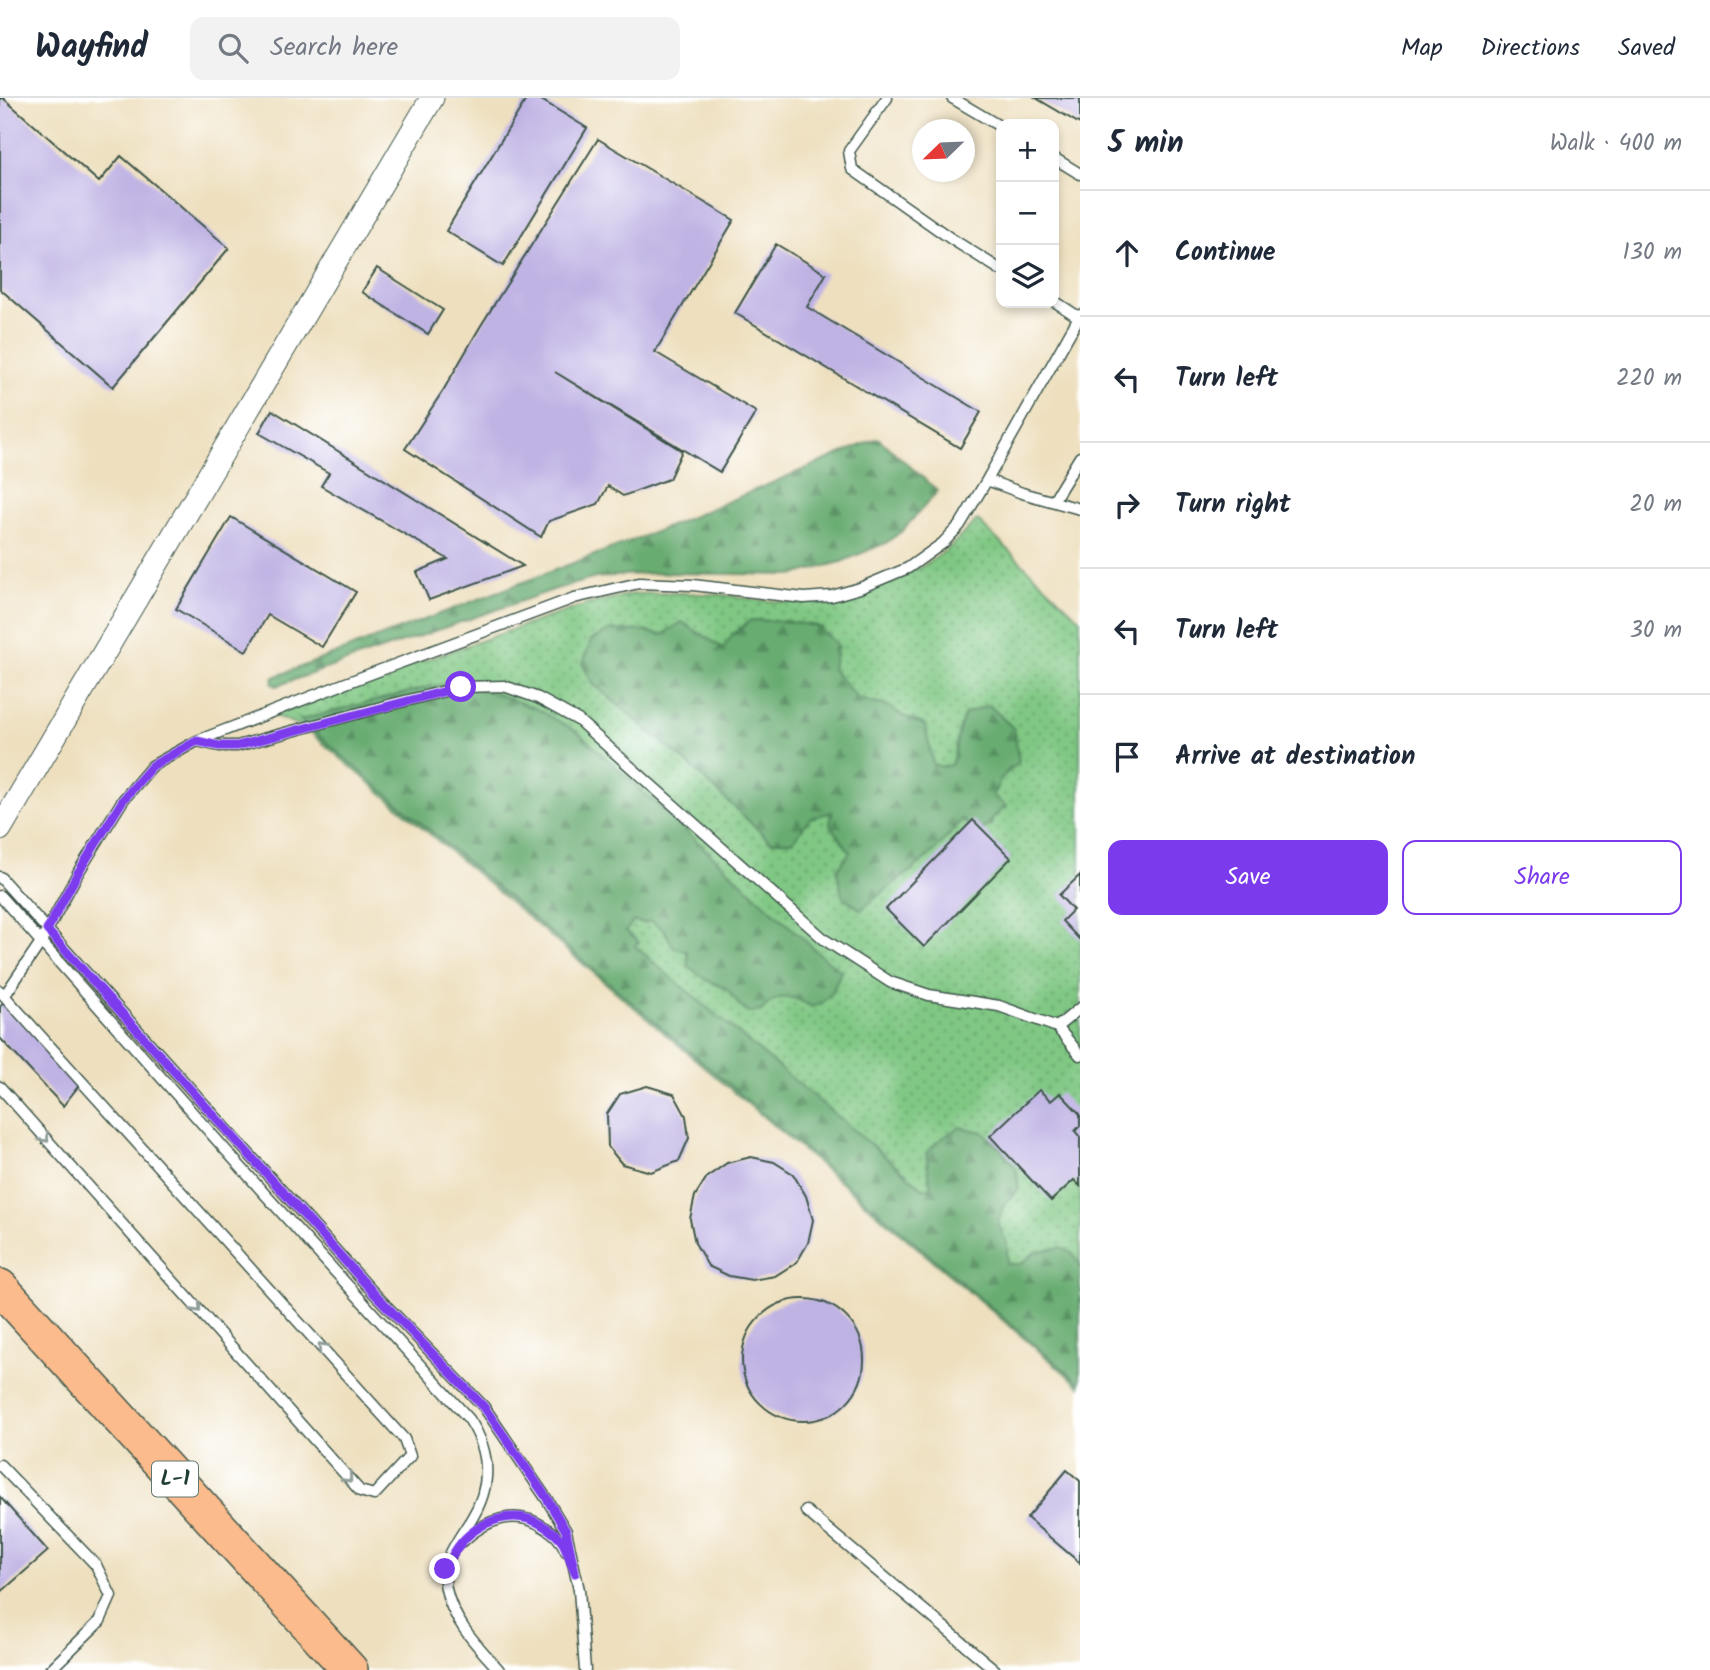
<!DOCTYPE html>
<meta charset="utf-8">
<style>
:root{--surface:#fff;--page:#f2f2f3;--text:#1f2937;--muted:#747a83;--line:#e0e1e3;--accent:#7c3aed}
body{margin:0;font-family:Kalam,sans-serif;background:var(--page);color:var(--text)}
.controls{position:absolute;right:21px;top:21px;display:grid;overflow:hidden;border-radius:14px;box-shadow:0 4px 10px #0003}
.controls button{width:63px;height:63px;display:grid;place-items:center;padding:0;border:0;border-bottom:2px solid var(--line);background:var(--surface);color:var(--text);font:35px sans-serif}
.compass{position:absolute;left:912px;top:21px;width:63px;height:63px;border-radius:50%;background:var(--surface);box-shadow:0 4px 10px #0003;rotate:247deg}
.stop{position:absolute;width:21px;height:21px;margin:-16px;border:5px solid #7c3aed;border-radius:50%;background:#fff}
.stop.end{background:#7c3aed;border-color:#fff;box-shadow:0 2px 7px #0008}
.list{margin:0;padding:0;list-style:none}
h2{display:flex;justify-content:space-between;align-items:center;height:91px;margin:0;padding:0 28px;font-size:30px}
h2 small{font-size:23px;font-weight:400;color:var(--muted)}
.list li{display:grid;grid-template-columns:46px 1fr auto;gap:21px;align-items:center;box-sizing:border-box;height:126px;padding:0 28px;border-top:2px solid var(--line)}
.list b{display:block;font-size:26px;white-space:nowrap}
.list em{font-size:23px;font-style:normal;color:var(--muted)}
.actions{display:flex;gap:14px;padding:21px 28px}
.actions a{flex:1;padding:16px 0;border:2px solid var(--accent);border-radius:14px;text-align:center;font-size:24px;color:var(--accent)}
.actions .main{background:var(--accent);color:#fff}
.icon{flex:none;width:38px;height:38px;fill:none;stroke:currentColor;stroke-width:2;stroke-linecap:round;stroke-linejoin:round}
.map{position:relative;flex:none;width:1080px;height:1572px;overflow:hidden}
header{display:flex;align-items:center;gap:42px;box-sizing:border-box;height:98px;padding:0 35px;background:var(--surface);border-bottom:2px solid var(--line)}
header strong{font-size:33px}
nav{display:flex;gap:38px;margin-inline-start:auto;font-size:24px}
.search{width:490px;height:63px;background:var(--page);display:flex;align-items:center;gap:18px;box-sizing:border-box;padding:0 24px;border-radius:14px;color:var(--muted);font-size:26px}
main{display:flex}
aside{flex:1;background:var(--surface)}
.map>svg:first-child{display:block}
</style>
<header>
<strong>Wayfind</strong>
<div class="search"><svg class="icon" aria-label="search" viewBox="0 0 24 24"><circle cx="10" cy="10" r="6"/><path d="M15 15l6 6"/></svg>Search here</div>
<nav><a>Map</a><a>Directions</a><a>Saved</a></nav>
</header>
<main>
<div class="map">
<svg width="1080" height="1572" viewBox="0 0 1080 1572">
<defs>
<pattern id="grass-dots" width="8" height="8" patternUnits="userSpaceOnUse" patternTransform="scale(1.75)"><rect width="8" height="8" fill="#7fc783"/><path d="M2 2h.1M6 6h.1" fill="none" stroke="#67a36c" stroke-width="1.8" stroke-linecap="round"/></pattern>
<pattern id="forest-firs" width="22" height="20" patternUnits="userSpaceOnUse" patternTransform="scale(1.75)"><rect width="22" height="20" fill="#67ac71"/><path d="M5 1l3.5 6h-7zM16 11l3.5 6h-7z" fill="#548d5e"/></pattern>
</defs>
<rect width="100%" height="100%" fill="#fff"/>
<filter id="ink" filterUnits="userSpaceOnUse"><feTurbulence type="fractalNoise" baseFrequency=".0143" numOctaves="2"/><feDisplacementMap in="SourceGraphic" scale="14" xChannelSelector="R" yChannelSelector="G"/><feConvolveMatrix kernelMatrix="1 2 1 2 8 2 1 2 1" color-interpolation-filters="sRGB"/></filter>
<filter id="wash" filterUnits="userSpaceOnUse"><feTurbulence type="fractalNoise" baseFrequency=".00686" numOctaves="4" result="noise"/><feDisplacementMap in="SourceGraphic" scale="28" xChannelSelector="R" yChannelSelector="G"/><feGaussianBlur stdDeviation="1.57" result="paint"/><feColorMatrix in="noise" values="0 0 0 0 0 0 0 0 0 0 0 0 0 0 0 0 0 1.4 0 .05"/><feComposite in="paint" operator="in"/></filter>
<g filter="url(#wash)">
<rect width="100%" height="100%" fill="#eee0bf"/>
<path fill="url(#grass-dots)" stroke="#4f825c" stroke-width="2" d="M977 422 1080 521V1288L304 629 270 616 540 522 589 506 633 496 681 495 725 497 757 502 787 504 826 503 848 500 878 489 923 468 947 452Z"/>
<path fill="url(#forest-firs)" stroke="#437452" stroke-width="2" d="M878 340 938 393 902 433 886 445 841 464 793 477 662 475 624 477 596 480 559 490 279 587 276 588 272 585 274 579 665 430Z
M751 522 783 523 818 528 838 548 832 571 858 601 888 608 903 618 925 627 933 666 942 669 951 667C958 650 956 633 965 616L989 607 1014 631 1019 664 1001 680 993 698 1006 708 993 720 991 727 975 734 962 721C953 732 944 744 933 754 910 775 884 792 861 812L842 798 837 772 850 754 830 727 832 714 810 720 793 743H770L685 663 592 585 583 566 591 542 611 532 644 533 662 537 682 524 723 550 733 536Z
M463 587 496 596 535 610 579 635 823 859 841 873C834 891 832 902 812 909 792 897 777 894 761 913L749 915 741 909 726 890 708 883 688 868 687 853 674 850 664 832 651 823 644 825 633 823 626 833 639 844 635 848 661 871 923 1090 931 1091 926 1055 937 1044 959 1029 983 1034 1001 1051 1016 1070 1019 1091 1003 1108 998 1126 1007 1145V1166H1021L1035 1154 1061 1149 1073 1156 1080 1167V1285L300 622 433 588Z"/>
<g id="blocks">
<path fill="#bfb3e4" d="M0 0H3L99 84 121 58 229 150 113 289 0 191Z
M527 0H538L587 30 503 168 446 133Z
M1036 0H1080V26Z
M598 41 734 122 655 254 756 314 720 374 555 274 682 353 669 381 623 398 608 388 598 406 549 423 541 439 405 351 444 291 480 229Z
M776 146 826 176 807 209 981 314 960 350 735 215Z
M377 170 443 212 428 236 362 194Z
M272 312 523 468 429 502 417 474 448 461 321 388 329 375 259 335Z
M231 419 356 494 322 549 268 517 246 553 176 511Z
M973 722 1011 760 924 849 886 811Z
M1080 777V842L1062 823 1073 812 1059 797Z
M4 904 80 986 63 1008 0 940V909Z
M647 988 674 996 686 1018 689 1040 679 1063 651 1074 622 1066 608 1049 607 1016 620 996Z
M1039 992 1051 1003 1060 995 1080 1016V1028L1075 1033 1080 1039V1088L1074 1082 1051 1103 990 1038Z
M751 1059 774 1064 793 1076 806 1098 813 1122 808 1145 797 1164 775 1178 752 1182 729 1178 708 1168 695 1145 690 1121 695 1098 707 1079 727 1065Z
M742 1262a61 61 0 1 1 122 0a61 61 0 1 1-122 0Z
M1067 1372 1080 1383V1465L1027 1420Z
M0 1399 48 1453 0 1495Z"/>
</g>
</g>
<g filter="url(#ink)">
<use href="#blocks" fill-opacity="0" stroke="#3e5549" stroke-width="2"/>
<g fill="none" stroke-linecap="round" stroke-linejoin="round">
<g stroke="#3e5549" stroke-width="13">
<path id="service" d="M887 0 849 53 852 71 950 140 1001 172
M952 0 1001 29
M1054 60 1080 76
M1054 203 1080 220
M987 382 1022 395 1080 411
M1053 403 1080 359
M197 643 346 585 574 500 639 485 693 487 804 500 832 498 860 490 908 470 943 445 960 427 987 382 1080 217
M0 779 372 1193 484 1309 546 1400 566 1433 579 1492 585 1572
M0 798 41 844 79 773 123 702 152 668 197 643 219 648H237L389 607 461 589 504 588 538 600 578 622 825 842 890 884 929 897 999 908 1057 929 1080 957
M0 893 404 1341 410 1358 374 1397 360 1393 0 989
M5 897 41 844 262 1093 469 1321C491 1354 492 1388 471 1422 457 1444 440 1464 446 1491 453 1524 478 1548 499 1572
M1057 929 1080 910
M0 1367 96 1467 111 1498 100 1523 50 1572
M806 1413 995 1572
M463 1443C485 1422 516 1410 544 1429 554 1435 561 1441 566 1453"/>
</g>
<g stroke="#3e5549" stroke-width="25">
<path id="minor" d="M0 731 432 0"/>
</g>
<g stroke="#3e5549" stroke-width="38">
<path id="primary" d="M0 1189 350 1572"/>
</g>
<use href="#service" stroke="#fff" stroke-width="10"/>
<use href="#minor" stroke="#fff" stroke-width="23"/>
<use href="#primary" stroke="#fbbb8c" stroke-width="35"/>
</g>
<defs><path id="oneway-chevron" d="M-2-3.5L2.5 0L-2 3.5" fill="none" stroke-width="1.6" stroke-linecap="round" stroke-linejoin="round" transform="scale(1.75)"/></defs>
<g stroke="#8f9e9a">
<use href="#oneway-chevron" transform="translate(45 1040) rotate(48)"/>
<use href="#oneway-chevron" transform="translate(197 1210) rotate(48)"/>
<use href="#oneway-chevron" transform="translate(322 1249) rotate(-132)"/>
<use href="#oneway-chevron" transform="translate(348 1380) rotate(48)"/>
</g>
</g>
<g fill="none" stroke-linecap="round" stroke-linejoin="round" filter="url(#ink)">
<path stroke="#7c3aed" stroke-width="9" d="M445 1471V1480C447 1471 449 1463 454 1455 471 1426 511 1408 542 1427 550 1432 558 1437 563 1445 568 1454 571 1465 575 1475L566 1433 546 1399 484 1309 372 1193 47 832 79 773 123 702 152 668 197 643 219 648H237L461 589"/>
</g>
<g text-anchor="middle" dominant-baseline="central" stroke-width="6" stroke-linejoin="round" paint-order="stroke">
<rect fill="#fff" stroke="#627771" stroke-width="2" x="152" y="1363.5" width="46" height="35" rx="5"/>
<g font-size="21" font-weight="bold" fill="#1f3d34">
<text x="175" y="1381">L-1</text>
</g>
</g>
</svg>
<div class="controls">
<button>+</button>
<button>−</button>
<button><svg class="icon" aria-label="layers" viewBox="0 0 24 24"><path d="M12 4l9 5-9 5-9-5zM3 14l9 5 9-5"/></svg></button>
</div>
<svg class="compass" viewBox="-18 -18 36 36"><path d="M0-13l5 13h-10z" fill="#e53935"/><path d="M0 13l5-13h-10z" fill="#747a83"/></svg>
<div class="stop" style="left:461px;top:589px"></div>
<div class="stop end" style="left:445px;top:1471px"></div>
</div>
<aside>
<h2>5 min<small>Walk · 400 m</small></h2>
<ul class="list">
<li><svg class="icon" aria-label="ahead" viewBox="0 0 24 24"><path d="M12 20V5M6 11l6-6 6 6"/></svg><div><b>Continue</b></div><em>130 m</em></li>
<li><svg class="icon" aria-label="left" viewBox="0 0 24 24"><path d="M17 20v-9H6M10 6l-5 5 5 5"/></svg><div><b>Turn left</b></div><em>220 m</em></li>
<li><svg class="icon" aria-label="right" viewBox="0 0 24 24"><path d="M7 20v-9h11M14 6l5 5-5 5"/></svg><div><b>Turn right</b></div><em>20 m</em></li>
<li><svg class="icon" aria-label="left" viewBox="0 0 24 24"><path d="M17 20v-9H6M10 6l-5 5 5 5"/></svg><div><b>Turn left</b></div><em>30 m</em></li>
<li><svg class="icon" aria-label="arrive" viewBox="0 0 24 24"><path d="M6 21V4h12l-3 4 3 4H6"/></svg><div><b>Arrive at destination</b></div></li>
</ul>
<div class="actions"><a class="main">Save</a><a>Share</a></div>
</aside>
</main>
